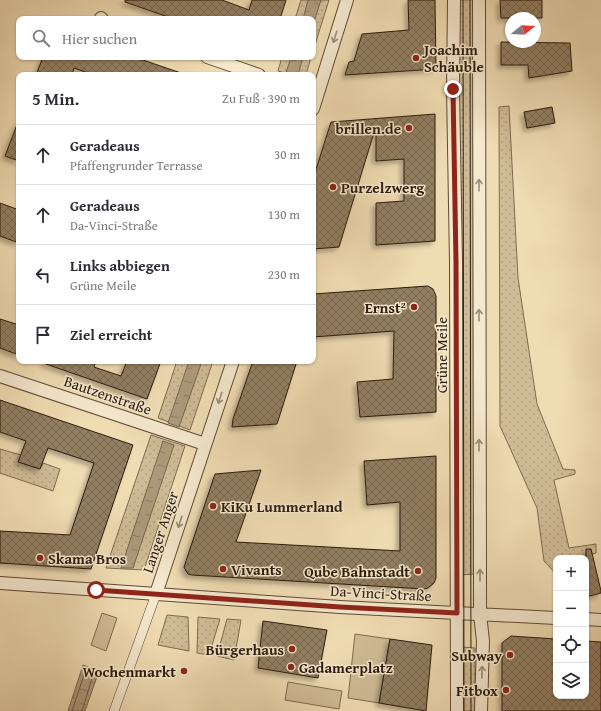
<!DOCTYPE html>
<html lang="de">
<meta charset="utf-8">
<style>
:root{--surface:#fff;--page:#f7f7f7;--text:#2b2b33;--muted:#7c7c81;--line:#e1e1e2}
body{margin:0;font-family:"Gentium Book Plus",serif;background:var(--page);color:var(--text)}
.controls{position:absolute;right:12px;bottom:12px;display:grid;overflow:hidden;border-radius:8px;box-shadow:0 1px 3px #0004}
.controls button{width:36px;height:36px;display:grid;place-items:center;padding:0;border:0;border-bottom:1px solid var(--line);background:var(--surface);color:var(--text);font:20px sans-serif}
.compass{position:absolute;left:505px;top:12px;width:36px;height:36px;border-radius:50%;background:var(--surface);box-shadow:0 1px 3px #0004;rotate:72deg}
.stop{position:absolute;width:12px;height:12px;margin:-9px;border:3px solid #8f2418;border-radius:50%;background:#fff}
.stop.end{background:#8f2418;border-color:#fff;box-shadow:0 1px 4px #0008}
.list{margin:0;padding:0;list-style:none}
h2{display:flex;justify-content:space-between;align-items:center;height:52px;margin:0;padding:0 16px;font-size:17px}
h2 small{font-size:13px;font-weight:400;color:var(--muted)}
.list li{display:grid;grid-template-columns:26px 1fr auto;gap:12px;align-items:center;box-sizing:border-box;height:60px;padding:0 16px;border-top:1px solid var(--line)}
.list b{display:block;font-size:15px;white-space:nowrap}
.list p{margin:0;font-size:13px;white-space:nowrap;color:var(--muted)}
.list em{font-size:13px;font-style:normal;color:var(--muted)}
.icon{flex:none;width:22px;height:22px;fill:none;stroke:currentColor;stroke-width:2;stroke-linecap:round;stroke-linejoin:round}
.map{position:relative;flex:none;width:601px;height:711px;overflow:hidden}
.search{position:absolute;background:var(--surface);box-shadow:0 1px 3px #0004;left:16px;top:16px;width:300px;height:44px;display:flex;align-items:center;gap:10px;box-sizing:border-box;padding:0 14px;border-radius:8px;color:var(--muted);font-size:15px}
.panel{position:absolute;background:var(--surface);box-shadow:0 1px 3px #0004;left:16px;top:72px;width:300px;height:292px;border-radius:8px}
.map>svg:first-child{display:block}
</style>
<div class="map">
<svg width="601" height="711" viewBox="0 0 601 711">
<defs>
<pattern id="grass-dots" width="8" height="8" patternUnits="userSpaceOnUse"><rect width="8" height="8" fill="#cfbb96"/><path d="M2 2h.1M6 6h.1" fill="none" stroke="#b2a080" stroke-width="1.8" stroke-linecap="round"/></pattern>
<pattern id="water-ripples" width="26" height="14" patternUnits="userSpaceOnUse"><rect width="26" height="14" fill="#ad9a7a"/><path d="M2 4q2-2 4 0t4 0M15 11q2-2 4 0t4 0" fill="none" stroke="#8d7d62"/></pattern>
<pattern id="building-cross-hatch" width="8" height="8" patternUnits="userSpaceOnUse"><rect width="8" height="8" fill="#927f62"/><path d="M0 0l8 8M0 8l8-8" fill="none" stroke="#77674f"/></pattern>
<filter id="shadow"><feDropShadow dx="-3.5" dy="3.5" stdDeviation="2" flood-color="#0004"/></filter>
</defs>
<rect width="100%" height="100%" fill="#f0dcb3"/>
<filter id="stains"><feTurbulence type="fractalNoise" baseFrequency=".005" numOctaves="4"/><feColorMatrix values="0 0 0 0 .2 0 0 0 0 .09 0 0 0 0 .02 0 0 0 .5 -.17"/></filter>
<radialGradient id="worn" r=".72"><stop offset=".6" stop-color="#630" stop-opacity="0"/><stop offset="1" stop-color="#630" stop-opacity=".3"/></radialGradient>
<path fill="url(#grass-dots)" stroke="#7e6b50" d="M301 0H329L313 51V19H295Z
M459 0H474L475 574 459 575Z
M282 57H311L306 75H291L278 71Z
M509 106 518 278 537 404 563 469 575 470V474L554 480 569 548 596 544V553L580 558H556V574L544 561 537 508 500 426 499 107Z
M177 361H213L190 430 158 418Z
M151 435 185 446 144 570 106 568Z
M0 449 21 455 19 462 40 469 43 463 60 469 53 491 0 473Z
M167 615 188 617 189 651 158 645Z
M198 617 220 619 209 655 197 653Z
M227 619 241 620 234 660 217 656Z
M461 647 475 648V711H461Z"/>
<path fill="#cfbb96" stroke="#7e6b50" d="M102 613 117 618 106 651 91 645Z
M355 634 390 639 379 703 348 698Z
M288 682 342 691 339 709 285 700Z"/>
<path fill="url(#water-ripples)" stroke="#79674e" d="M308 0H321L313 25V19H303Z
M291 57H303L298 75 286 73Z
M189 361H202L179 427 168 423Z
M163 441 174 445 133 568H121Z
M83 665 99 671 85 711H68Z"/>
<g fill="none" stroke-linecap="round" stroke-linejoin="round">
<path stroke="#6c5a42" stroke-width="1" d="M72 711 85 672 87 671 92 673 93 675 82 711"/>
</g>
<path fill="url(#building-cross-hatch)" stroke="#2c1b0b" filter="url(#shadow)" d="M125 0H222L249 10 252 0H286L280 19H174L125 2Z
M408 0H435L436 69 345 75 349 62 354 61 362 34 409 30Z
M500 0H542V18H501Z
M501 42 570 43 572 71 529 78 528 65H501Z
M43 57H134L181 73V75H94L74 68 72 75H36Z
M552 107 555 123 527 128 524 112Z
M435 114V241L376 245V203L404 201V159L376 161V126L339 247 313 249V179L331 122Z
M18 122 19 123V161L5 156Z
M0 203 19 210V243L0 236Z
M428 286 433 289 436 296V412L360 417 357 382 393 379 394 331 313 337V294Z
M0 319 19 325V355L0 348Z
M43 361H96L94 367 121 376 127 361H161L147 399 43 363Z
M253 361H297L277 424 232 427 233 419Z
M0 400 133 445 91 569 0 563V531L70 535 94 463 48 448 40 469 18 462 26 441 0 432Z
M436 456V578L434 583 428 588 424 589 192 575 188 574 186 571 184 567 215 474 261 470 236 542 400 551V502L367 505 364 461Z
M586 549H591L601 591V593L586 597Z
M263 621 327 630 318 678 258 668Z
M511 636 556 639V696H586V641L601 642V711H502V643Z
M390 639 432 645 426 711 379 703Z"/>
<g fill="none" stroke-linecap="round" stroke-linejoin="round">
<g stroke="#5d4b35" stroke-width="10">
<path id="pedestrian" d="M114 711 156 594"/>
</g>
<g stroke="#5d4b35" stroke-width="14">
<path id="minor" d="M454 0 453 89 456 262 457 711
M479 0 480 580V614L483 641 481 711
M101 18 102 19
M207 57 259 75
M313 109 347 0
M0 376 205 444
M0 583 340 607 556 618
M156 594 233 361
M586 619 601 620"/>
</g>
<use href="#pedestrian" stroke="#f5e8ce" stroke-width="9"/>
<use href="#minor" stroke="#f5e8ce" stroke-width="12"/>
<path stroke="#2c1b0b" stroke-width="1" d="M463 0 464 711
M470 0 471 711"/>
</g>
<defs><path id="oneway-shaft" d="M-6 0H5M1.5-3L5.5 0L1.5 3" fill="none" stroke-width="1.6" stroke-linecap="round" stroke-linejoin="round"/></defs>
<g stroke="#9b8c76">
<use href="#oneway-shaft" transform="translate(335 37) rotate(107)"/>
<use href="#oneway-shaft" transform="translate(479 185) rotate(-90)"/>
<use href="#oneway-shaft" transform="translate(479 315) rotate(-90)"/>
<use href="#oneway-shaft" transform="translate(220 398) rotate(108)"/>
<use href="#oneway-shaft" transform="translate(479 445) rotate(-90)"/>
<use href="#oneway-shaft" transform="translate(180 522) rotate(108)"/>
<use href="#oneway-shaft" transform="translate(480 575) rotate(-90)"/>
<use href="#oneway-shaft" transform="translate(482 672) rotate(-89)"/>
</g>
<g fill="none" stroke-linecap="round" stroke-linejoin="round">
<path stroke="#8f2418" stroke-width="5" d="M96 590 340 607 457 613 456 262 453 89"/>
</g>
<g fill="#8f2418" stroke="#f5e8ce" stroke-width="1.5">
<circle cx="416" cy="58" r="4"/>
<circle cx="409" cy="128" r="4"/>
<circle cx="333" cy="187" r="4"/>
<circle cx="414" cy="307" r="4"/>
<circle cx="213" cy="506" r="4"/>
<circle cx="40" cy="558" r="4"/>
<circle cx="223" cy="569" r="4"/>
<circle cx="418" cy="571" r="4"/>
<circle cx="292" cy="649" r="4"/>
<circle cx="510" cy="655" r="4"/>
<circle cx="291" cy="667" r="4"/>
<circle cx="184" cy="671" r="4"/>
<circle cx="506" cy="690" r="4"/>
</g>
<g text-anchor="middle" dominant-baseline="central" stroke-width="3" stroke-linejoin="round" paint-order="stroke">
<g font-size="15" font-weight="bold" fill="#2c1b0b" stroke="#f5e8ce" text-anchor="end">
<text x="424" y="49" text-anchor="start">Joachim<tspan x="424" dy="17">Schäuble</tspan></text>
<text x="401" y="128">brillen.de</text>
<text x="341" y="187" text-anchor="start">Purzelzwerg</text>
<text x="406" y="307">Ernst²</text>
<text x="221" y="506" text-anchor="start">KiKu Lummerland</text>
<text x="48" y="558" text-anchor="start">Skama Bros</text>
<text x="231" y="569" text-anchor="start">Vivants</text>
<text x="410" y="571">Qube Bahnstadt</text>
<text x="284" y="649">Bürgerhaus</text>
<text x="502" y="655">Subway</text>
<text x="299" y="667" text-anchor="start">Gadamerplatz</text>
<text x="176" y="671">Wochenmarkt</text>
<text x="498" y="690">Fitbox</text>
</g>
<g font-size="15" fill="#2c1b0b" stroke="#f5e8ce">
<text transform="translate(441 355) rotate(-90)">Grüne Meile</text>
<text transform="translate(108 395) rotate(19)">Bautzenstraße</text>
<text transform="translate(160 532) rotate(-72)">Langer Anger</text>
<text transform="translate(381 593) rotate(3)">Da-Vinci-Straße</text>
</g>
</g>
<rect width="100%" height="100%" filter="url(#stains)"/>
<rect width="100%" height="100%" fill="url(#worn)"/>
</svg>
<div class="controls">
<button>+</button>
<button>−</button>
<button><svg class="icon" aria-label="locate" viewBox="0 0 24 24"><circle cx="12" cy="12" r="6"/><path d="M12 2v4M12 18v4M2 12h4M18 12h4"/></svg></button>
<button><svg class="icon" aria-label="layers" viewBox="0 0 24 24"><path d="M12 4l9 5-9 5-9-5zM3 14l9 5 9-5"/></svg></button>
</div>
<svg class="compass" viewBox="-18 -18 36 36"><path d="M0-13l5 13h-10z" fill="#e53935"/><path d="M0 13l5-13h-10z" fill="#7c7c81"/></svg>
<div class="stop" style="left:96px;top:590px"></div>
<div class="stop end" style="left:453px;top:89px"></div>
<div class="search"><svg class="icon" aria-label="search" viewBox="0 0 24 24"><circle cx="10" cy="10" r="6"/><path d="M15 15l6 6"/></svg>Hier suchen</div>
<section class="panel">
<h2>5 Min.<small>Zu Fuß · 390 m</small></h2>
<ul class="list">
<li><svg class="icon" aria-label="ahead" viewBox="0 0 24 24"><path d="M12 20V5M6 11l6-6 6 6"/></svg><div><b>Geradeaus</b><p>Pfaffengrunder Terrasse</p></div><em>30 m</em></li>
<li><svg class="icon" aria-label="ahead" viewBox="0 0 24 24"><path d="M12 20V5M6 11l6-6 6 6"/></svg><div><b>Geradeaus</b><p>Da-Vinci-Straße</p></div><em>130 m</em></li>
<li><svg class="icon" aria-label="left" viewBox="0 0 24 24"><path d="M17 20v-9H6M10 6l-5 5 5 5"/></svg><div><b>Links abbiegen</b><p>Grüne Meile</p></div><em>230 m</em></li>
<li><svg class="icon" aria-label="arrive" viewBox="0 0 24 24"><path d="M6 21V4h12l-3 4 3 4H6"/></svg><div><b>Ziel erreicht</b></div></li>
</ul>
</section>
</div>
